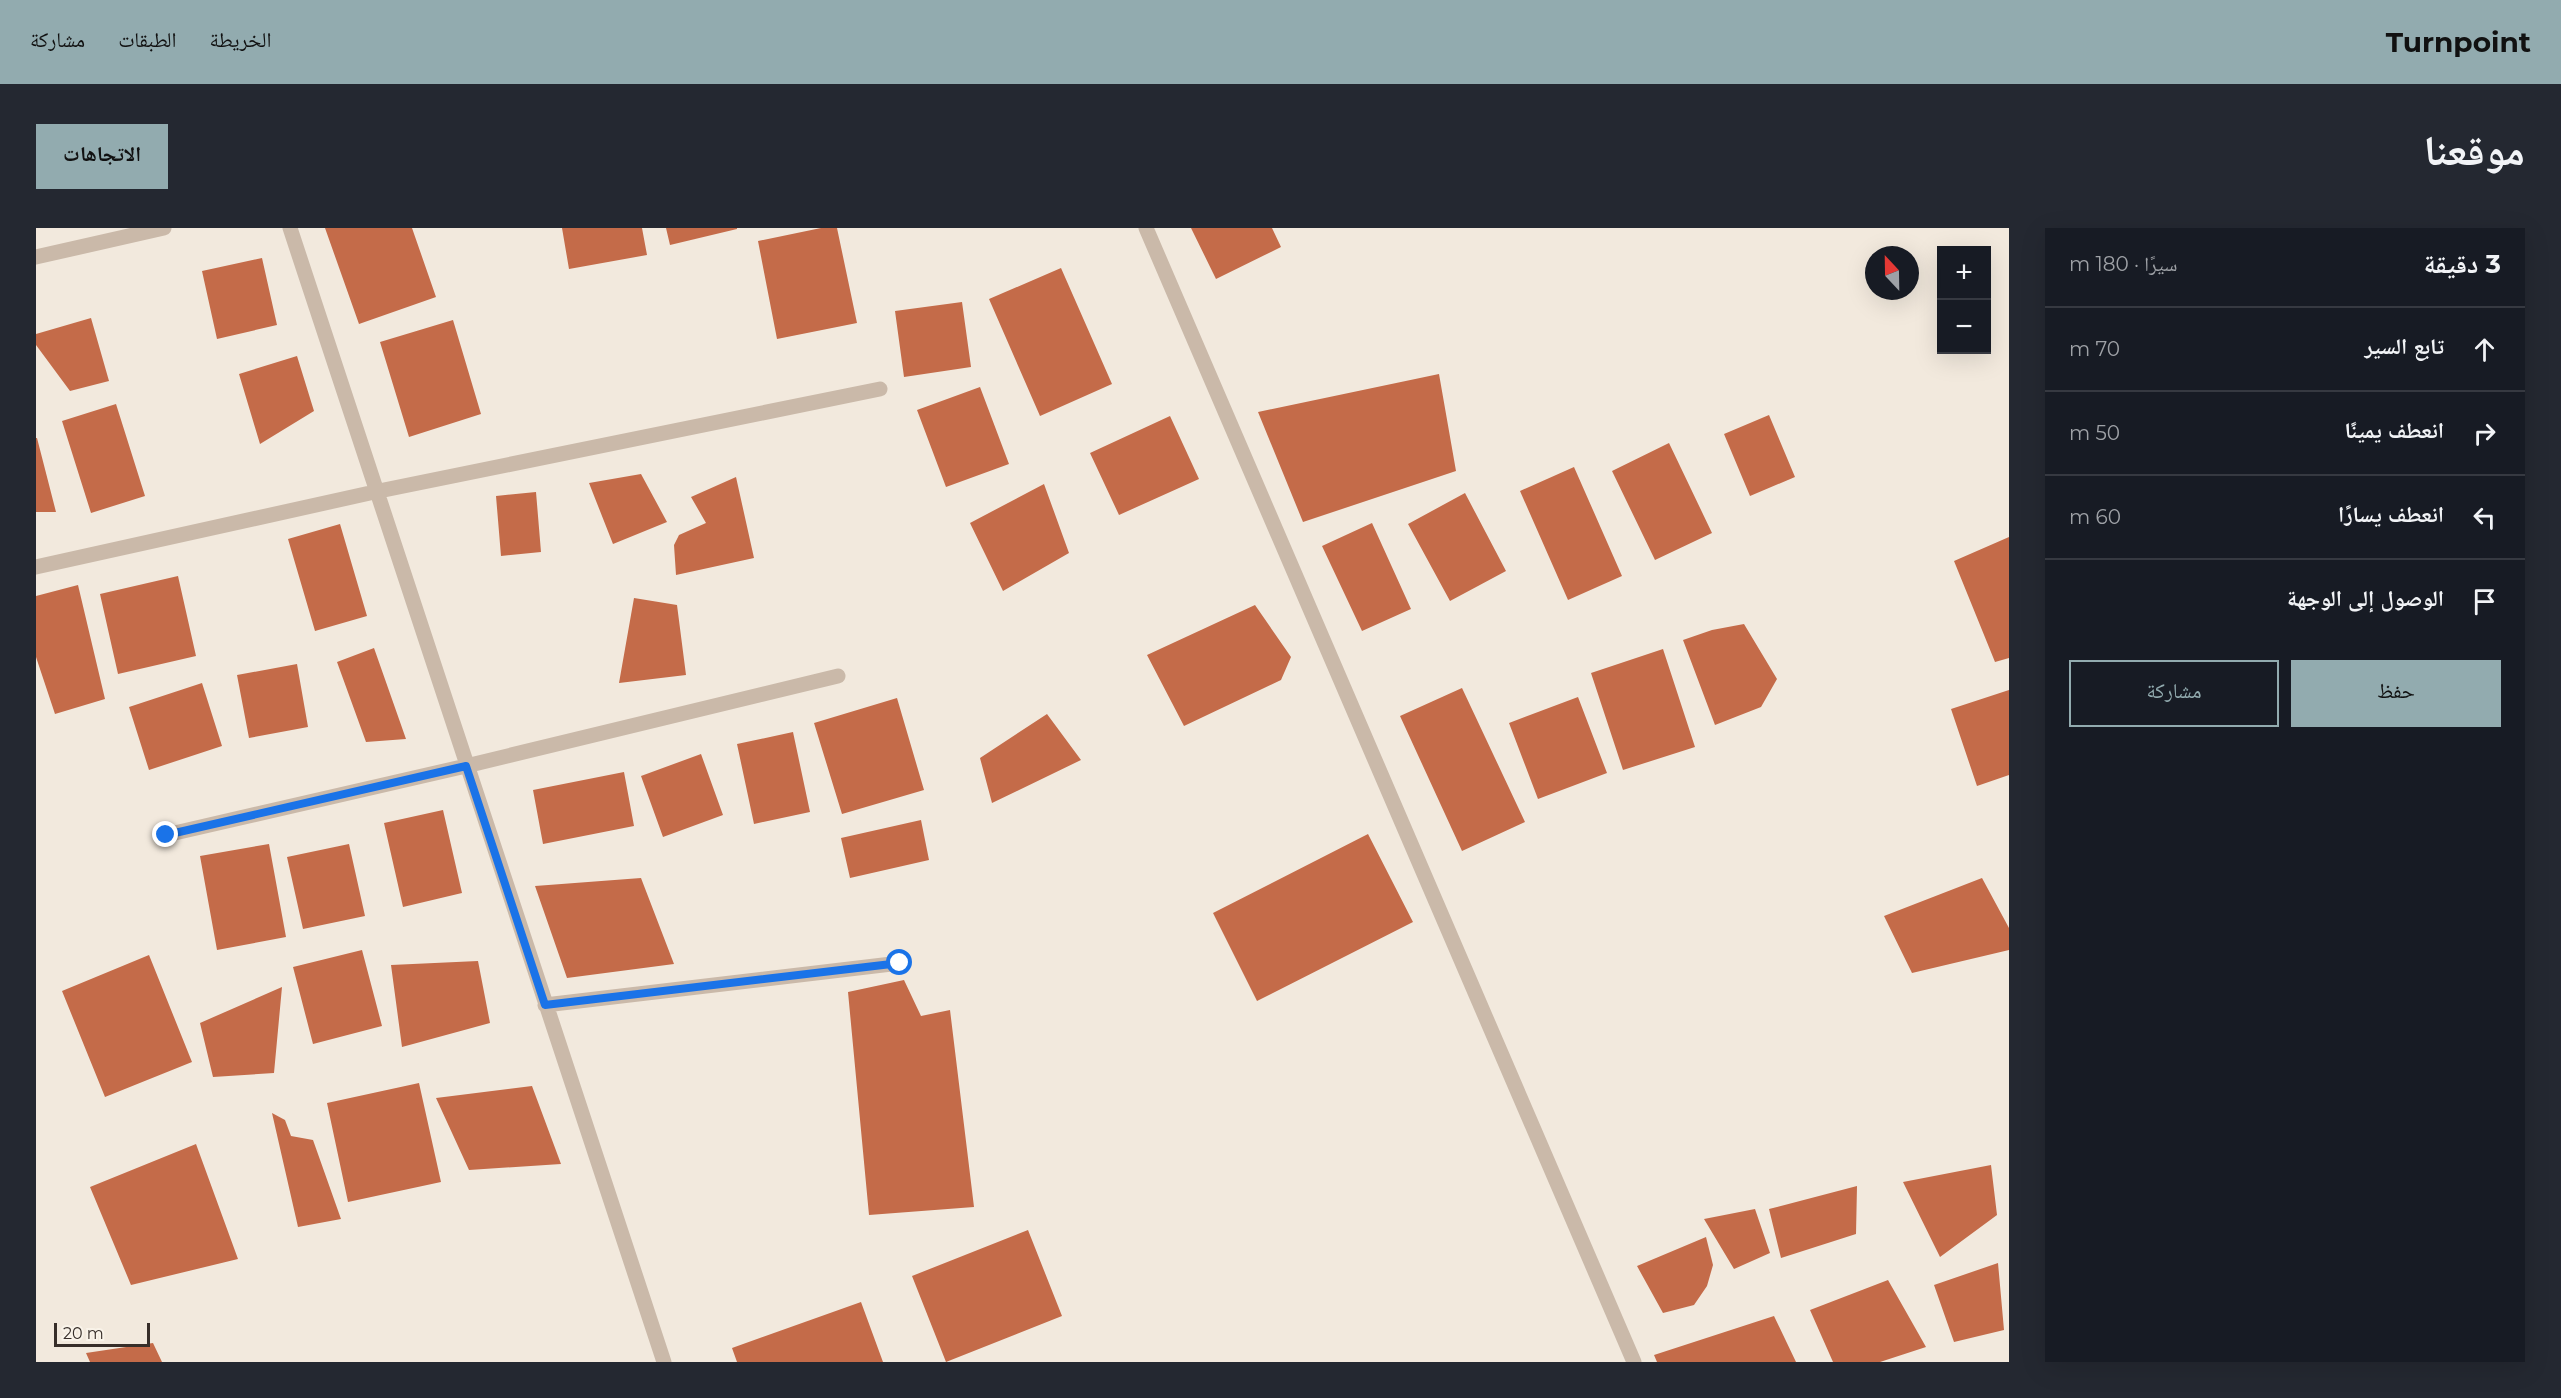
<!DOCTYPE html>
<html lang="ar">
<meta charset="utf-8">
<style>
:root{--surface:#171b24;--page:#242831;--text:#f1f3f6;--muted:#9ea1a6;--line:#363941;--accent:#92abaf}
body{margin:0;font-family:Montserrat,"Noto Naskh Arabic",sans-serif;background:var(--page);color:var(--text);direction:rtl}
.controls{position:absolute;right:18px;top:18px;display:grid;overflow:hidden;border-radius:0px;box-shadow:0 6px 24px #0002}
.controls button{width:54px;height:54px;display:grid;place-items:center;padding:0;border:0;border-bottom:2px solid var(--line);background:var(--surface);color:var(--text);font:30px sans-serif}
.compass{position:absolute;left:1829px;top:18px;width:54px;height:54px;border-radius:50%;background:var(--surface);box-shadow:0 6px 24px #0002;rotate:338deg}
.scale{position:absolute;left:18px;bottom:15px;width:96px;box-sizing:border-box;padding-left:6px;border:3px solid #372e29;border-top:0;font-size:16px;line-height:21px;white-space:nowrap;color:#372e29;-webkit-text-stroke:4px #f9f3e9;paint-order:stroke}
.stop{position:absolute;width:18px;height:18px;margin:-14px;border:4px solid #1a73e8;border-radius:50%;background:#fff}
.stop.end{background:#1a73e8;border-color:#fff;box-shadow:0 2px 6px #0008}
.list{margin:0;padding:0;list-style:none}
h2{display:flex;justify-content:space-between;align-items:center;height:78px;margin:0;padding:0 24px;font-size:26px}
h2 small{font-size:20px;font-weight:400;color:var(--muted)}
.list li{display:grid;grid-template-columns:39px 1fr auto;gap:18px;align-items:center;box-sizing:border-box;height:84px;padding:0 24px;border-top:2px solid var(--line)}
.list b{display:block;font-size:22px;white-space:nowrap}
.list em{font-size:20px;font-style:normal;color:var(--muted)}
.actions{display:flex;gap:12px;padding:18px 24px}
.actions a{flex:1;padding:14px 0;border:2px solid var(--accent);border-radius:0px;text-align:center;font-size:21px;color:var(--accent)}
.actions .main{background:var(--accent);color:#111}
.icon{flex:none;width:33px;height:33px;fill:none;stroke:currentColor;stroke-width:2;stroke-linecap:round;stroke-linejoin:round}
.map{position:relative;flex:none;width:1973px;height:1134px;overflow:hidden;direction:ltr;border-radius:0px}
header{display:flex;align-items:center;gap:36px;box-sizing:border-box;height:84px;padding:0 30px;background:var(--accent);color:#111}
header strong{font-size:28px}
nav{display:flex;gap:33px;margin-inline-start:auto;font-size:21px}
.intro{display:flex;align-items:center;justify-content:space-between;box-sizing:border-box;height:144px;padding:0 36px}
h1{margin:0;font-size:42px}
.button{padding:15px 27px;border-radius:0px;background:var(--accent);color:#111;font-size:21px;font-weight:700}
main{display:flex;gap:36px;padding:0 36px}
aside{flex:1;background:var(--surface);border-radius:0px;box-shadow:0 6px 24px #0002}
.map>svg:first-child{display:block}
</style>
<header>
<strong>Turnpoint</strong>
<nav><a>الخريطة</a><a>الطبقات</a><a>مشاركة</a></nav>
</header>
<div class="intro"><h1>موقعنا</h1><a class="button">الاتجاهات</a></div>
<main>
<aside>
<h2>3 دقيقة<small>سيرًا · 180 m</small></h2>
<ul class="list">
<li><svg class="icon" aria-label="ahead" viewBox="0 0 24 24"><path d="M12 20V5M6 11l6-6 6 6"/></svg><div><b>تابع السير</b></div><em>70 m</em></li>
<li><svg class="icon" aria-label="right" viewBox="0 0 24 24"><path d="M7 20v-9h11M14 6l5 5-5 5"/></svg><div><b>انعطف يمينًا</b></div><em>50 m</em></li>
<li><svg class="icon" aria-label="left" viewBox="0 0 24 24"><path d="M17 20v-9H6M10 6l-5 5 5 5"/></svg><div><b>انعطف يسارًا</b></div><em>60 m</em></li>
<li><svg class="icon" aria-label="arrive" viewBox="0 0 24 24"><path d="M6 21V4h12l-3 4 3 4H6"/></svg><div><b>الوصول إلى الوجهة</b></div></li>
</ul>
<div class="actions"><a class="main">حفظ</a><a>مشاركة</a></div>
</aside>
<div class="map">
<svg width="1973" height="1134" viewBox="0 0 1973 1134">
<rect width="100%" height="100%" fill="#f2e9dd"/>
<path fill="#c46b49" d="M289 0H376L400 69 323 96Z
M526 0H606L611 27 533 41Z
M630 0H701V1L634 17Z
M785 0H801L821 95 741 111 722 13Z
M1155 0H1236L1245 19 1180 51Z
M226 30 241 97 181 111 166 43Z
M1025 40 1076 156 1004 188 953 71Z
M926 74 935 139 868 149 859 83Z
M55 90 73 153 34 163 0 117V106Z
M417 92 445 186 373 209 344 114Z
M261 128 278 183 224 216 203 146Z
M1403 146 1420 243 1267 294 1222 184Z
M944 159 973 236 910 259 881 182Z
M80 176 109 268 55 285 26 193Z
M1733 187 1759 249 1714 268 1688 206Z
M1134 188 1163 251 1083 287 1054 225Z
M0 210H1L20 284H0Z
M1633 215 1676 305 1619 332 1576 243Z
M1538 239 1586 348 1532 372 1484 263Z
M605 246 631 294 577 316 553 255Z
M700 249 718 330 640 347 638 317 643 307 670 295 655 269Z
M1008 256 1033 325 967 363 934 295Z
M500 264 505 324 465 328 460 268Z
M1429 265 1470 343 1414 373 1372 296Z
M1336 295 1375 381 1326 403 1286 318Z
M304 296 331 388 279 403 252 311Z
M1973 309V430L1959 434 1918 333Z
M142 348 160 428 82 446 64 366Z
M42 357 69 471 19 486 0 429V368Z
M598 370 641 377 650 447 583 455Z
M1219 377 1255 429 1245 452 1148 498 1111 427Z
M1708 396 1741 451 1725 479 1679 497 1647 412 1676 402Z
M338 420 370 511 330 514 301 434Z
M1627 421 1659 519 1587 542 1555 445Z
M261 436 272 499 213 510 201 447Z
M166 455 186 518 113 542 93 479Z
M1426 460 1489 594 1426 623 1364 488Z
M1973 462V547L1941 558 1915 481Z
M1542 469 1571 545 1502 571 1473 495Z
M861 470 888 562 806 586 778 495Z
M1011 486 1045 532 956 575 944 530Z
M757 504 774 584 718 596 701 516Z
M665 526 687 587 627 609 605 548Z
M588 544 598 598 507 616 497 562Z
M407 582 426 665 367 679 348 595Z
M885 592 893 632 814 650 805 610Z
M1332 606 1377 694 1221 773 1177 685Z
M233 616 250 709 181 722 164 628Z
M313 616 329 688 267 701 251 629Z
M605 650 638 736 531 750 499 658Z
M1946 650 1973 700V722L1876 745 1848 688Z
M326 722 346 798 277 816 257 739Z
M113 727 156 834 69 869 26 763Z
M442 733 454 795 366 819 355 737Z
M868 752 885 788 914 782 938 979 833 987 812 764Z
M246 759 238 845 177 849 164 795Z
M383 855 405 954 312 974 291 875Z
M496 858 525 936 433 942 400 870Z
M236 885 249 892 255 908 277 912 305 991 262 999Z
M160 916 202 1031 95 1057 54 959Z
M1955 937 1961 987 1904 1029 1867 954Z
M1821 958 1820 1006 1745 1030 1733 981Z
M1719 981 1734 1025 1698 1041 1668 991Z
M992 1002 1026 1088 910 1134 876 1048Z
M1670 1009 1677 1037 1671 1058 1658 1077 1627 1085 1601 1038Z
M1962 1035 1968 1102 1918 1114 1898 1057Z
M1852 1052 1890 1119 1844 1134H1797L1774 1082Z
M825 1074 847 1134H701L696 1120Z
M1738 1088 1760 1134H1621L1618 1127Z
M117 1115 126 1134H54L50 1125Z"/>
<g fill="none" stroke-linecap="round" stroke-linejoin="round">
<path stroke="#cab9a9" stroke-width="15" d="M254 0 628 1134
M1110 0 1598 1134
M0 29 128 0
M0 339 343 263 844 161
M130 607 430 538 802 448
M509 777 864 735"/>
</g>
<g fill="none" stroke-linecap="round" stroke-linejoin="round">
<path stroke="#1a73e8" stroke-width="8" d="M130 607 430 538 509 777 864 735"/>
</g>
</svg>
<div class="controls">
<button>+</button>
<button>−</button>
</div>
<svg class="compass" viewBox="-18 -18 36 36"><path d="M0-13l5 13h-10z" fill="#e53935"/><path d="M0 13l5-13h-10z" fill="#9ea1a6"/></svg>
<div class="scale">20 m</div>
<div class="stop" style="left:864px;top:735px"></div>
<div class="stop end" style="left:130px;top:607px"></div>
</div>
</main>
